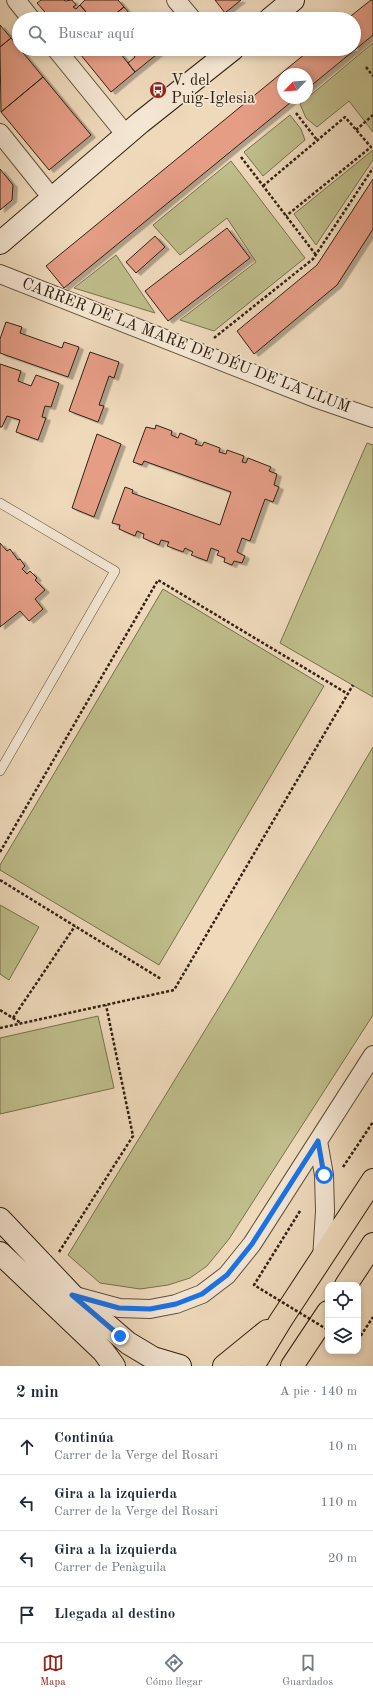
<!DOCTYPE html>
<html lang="es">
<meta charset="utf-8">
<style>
:root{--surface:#fff;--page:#f2f2f3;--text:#1f2937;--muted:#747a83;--line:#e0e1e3;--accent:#8f2418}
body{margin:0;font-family:"Old Standard TT",serif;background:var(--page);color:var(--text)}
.controls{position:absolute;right:12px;bottom:12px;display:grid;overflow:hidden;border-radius:8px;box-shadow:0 2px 6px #0003}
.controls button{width:36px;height:36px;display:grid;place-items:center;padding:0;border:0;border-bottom:1px solid var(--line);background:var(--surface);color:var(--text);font:20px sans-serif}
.compass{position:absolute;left:277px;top:68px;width:36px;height:36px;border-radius:50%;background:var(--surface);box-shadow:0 2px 6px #0003;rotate:245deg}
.stop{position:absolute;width:12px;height:12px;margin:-9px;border:3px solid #1a73e8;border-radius:50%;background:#fff}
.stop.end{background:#1a73e8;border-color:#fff;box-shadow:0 1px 4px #0008}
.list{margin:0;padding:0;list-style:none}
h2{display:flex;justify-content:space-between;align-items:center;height:52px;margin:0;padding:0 16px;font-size:17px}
h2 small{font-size:13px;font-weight:400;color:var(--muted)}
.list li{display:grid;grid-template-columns:26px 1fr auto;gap:12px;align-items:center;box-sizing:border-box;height:56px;padding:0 16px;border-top:1px solid var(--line)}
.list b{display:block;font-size:15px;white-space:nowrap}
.list p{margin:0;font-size:13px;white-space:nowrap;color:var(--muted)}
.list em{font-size:13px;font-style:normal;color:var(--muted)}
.icon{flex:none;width:22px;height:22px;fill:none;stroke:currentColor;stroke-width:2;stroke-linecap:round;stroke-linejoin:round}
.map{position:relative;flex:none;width:373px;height:1366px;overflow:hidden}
.search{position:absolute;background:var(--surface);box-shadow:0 2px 6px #0003;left:12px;right:12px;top:12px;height:44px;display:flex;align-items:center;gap:10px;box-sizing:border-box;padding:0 14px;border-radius:22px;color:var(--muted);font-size:15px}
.sheet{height:276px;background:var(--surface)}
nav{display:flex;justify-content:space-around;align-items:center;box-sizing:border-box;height:56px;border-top:1px solid var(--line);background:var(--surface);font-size:11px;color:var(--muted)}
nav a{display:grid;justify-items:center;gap:2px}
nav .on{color:var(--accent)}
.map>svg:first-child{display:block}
</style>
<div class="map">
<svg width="373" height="1366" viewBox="0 0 373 1366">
<defs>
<filter id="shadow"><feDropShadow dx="4.5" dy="2.5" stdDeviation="0" flood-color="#0004"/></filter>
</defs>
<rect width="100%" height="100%" fill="#eed9bb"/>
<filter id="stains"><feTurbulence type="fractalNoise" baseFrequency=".005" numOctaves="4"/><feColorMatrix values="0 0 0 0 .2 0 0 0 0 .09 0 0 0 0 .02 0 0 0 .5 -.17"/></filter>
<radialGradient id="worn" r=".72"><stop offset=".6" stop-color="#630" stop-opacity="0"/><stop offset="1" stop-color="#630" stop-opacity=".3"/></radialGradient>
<path fill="#bfbd8b" stroke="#78704e" d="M373 43V132L349 101 317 127 306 118 300 104Z
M290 115 301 129 305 140 263 176 244 152Z
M373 150V160L316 245 294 214Z
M231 161 305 258 214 331 180 320 256 262 227 218 180 255 153 225Z
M116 255 155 313 74 288Z
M367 443 373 445V697L280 643Z
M163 589 324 686 159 965 0 870V865Z
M373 747V1015L229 1239 207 1266 190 1278 168 1285 140 1289 100 1283 68 1255 232 986Z
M0 905 39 927 9 980 0 974Z
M98 1016 114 1088 0 1114V1038Z"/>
<path fill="#e59d86" stroke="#312212" filter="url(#shadow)" d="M41 0H64L65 1 72 0 76 5 73 7 76 9 80 5 92 19H51L37 3Z
M85 0H118L124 7 109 19H92L80 5Z
M215 0H241L225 13Z
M371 0 373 1V35L307 89V74H283V98H296L64 288 46 266 311 49H354V19H347Z
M124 7 134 19H109Z
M0 25 11 38 0 47Z
M11 38 43 77 1 112 0 47Z
M76 49H117L135 72 111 92Z
M126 49H159L161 51 135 72 128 63 135 57 132 52 129 54Z
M43 77 91 135 49 170 1 112Z
M0 169 13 185 12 200 0 210Z
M373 179V229L337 285 254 354 237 331 317 265Z
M227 228 250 258 168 321 145 291Z
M155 236 165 247 136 273 126 262Z
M6 322 22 327 20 333 62 348 64 342 79 347 68 377 0 353V339Z
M90 352 119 362 114 378 109 376 99 405 104 406 98 422 69 411Z
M0 364 21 371 18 381 31 386 36 375 59 383 51 407 45 406 42 417 46 418 38 440 16 432 20 420 7 416 2 427H0Z
M156 425 172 431 171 435 178 438 180 433 197 440 195 444 202 446 204 442 220 448 219 452 226 454 227 450 244 456 242 462 246 463 248 458 271 467 269 471 277 474 274 485 279 487 273 502 265 499 250 541 242 538 237 552 245 556 242 563 234 561 232 565 224 562 225 558 217 555 219 551 211 548 207 561 191 555 193 552 185 548 183 552 167 546 169 542 161 540 159 545 143 538 144 534 137 531 135 536 119 529 120 525 112 523 125 487 133 490 132 493 220 525 231 492 144 461 142 465 133 462 146 427 155 429Z
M97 434 121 444 94 517 72 508Z
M0 543 7 551 10 549 18 560 20 559 25 566 22 569 27 574 30 571 37 578 35 580 45 590 35 599 43 609 29 621 20 611 0 627Z"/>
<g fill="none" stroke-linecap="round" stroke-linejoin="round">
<g stroke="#60503c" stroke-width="10">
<path id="lane" d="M0 503 115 571 0 771"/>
</g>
<g stroke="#60503c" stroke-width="20">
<path id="street" d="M16 0 31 19
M176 0 192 19
M56 49 126 135
M0 133 52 198
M0 274 315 398 373 418
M318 1141 324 1175 325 1211 322 1259
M75 1296 119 1308 150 1309 176 1304 202 1294 227 1275 252 1244 373 1055"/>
</g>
<g stroke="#312212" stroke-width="24">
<path id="secondary" d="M270 19 293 0
M0 243 141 122 233 49
M0 1219 72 1295 128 1343 153 1358 180 1366
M0 1253 103 1351 114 1366"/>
</g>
<g stroke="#312212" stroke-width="24">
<path id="primary" d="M346 1285 373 1244
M224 1366 267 1331
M253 1366 281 1320 373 1180
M292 1366 328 1312"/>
</g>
<path stroke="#312212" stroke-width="2.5" stroke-dasharray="3 2" stroke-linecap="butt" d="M366 67 373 76
M296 113 317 140
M356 130 373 115
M241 157 316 255
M263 186 345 117 371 147 286 216
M214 338 313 259 373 168
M0 852 158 580 348 694
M0 880 161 979
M0 1010 21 1023
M13 1018 75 926
M0 1028 174 990 353 685
M343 1167 373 1122
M59 1252 133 1136 106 1005
M358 1340 373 1317"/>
<use href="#lane" stroke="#f4e6d3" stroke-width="9"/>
<use href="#street" stroke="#f4e6d3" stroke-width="18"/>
<use href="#secondary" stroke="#f4e6d3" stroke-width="22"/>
<use href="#primary" stroke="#eed9bb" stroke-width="22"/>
<path stroke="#312212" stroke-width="2.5" stroke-dasharray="3 2" stroke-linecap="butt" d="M300 1211 254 1285 328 1330"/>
</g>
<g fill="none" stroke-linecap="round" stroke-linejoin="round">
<path stroke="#1a73e8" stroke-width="5" d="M120 1336 72 1295 119 1308 150 1309 176 1304 202 1294 227 1275 252 1244 318 1141 324 1175"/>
</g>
<defs>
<g id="bus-disc" transform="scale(0.9)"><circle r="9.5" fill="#8f2418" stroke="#f4e6d3"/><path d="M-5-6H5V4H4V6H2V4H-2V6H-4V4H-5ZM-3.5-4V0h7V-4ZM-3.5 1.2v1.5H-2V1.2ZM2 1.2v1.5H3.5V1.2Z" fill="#fff"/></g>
</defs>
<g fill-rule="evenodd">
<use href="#bus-disc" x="158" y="90"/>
</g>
<g text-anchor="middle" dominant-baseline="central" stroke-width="3.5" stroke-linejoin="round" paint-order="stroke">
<g font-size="16" fill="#312212" stroke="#f4e6d3" text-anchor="start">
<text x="171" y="81">V. del<tspan x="171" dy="18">Puig-Iglesia</tspan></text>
</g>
<g font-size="16" fill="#312212" stroke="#f4e6d3">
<text transform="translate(186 346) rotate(21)">CARRER DE LA MARE DE DÉU DE LA LLUM</text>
</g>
</g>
<rect width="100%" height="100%" filter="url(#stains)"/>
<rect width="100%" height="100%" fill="url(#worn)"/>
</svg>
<div class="controls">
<button><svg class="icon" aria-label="locate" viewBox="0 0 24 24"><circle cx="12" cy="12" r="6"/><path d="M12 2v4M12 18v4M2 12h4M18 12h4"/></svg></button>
<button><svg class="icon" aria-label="layers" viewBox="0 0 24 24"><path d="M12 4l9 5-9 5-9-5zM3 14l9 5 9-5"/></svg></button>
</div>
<svg class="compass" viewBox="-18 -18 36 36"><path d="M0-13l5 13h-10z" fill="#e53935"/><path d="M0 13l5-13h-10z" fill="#747a83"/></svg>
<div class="stop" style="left:324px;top:1175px"></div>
<div class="stop end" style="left:120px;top:1336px"></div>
<div class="search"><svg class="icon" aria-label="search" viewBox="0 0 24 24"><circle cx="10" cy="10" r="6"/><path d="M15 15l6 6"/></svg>Buscar aquí</div>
</div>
<section class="sheet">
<h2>2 min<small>A pie · 140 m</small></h2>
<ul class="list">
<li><svg class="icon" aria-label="ahead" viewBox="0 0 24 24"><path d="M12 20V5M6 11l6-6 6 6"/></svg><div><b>Continúa</b><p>Carrer de la Verge del Rosari</p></div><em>10 m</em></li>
<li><svg class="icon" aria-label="left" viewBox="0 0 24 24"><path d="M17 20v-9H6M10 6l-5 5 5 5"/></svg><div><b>Gira a la izquierda</b><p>Carrer de la Verge del Rosari</p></div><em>110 m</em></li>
<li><svg class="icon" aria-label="left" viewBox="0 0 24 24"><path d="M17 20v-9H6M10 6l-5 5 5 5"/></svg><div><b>Gira a la izquierda</b><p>Carrer de Penàguila</p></div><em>20 m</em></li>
<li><svg class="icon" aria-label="arrive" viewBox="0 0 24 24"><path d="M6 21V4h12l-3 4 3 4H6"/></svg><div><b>Llegada al destino</b></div></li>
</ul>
</section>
<nav>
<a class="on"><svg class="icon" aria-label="map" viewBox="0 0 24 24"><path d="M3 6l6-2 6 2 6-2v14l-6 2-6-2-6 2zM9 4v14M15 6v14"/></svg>Mapa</a>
<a><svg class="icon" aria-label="directions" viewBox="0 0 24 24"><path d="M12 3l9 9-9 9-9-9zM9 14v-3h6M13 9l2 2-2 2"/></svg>Cómo llegar</a>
<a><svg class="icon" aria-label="saved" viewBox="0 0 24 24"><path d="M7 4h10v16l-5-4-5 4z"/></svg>Guardados</a>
</nav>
